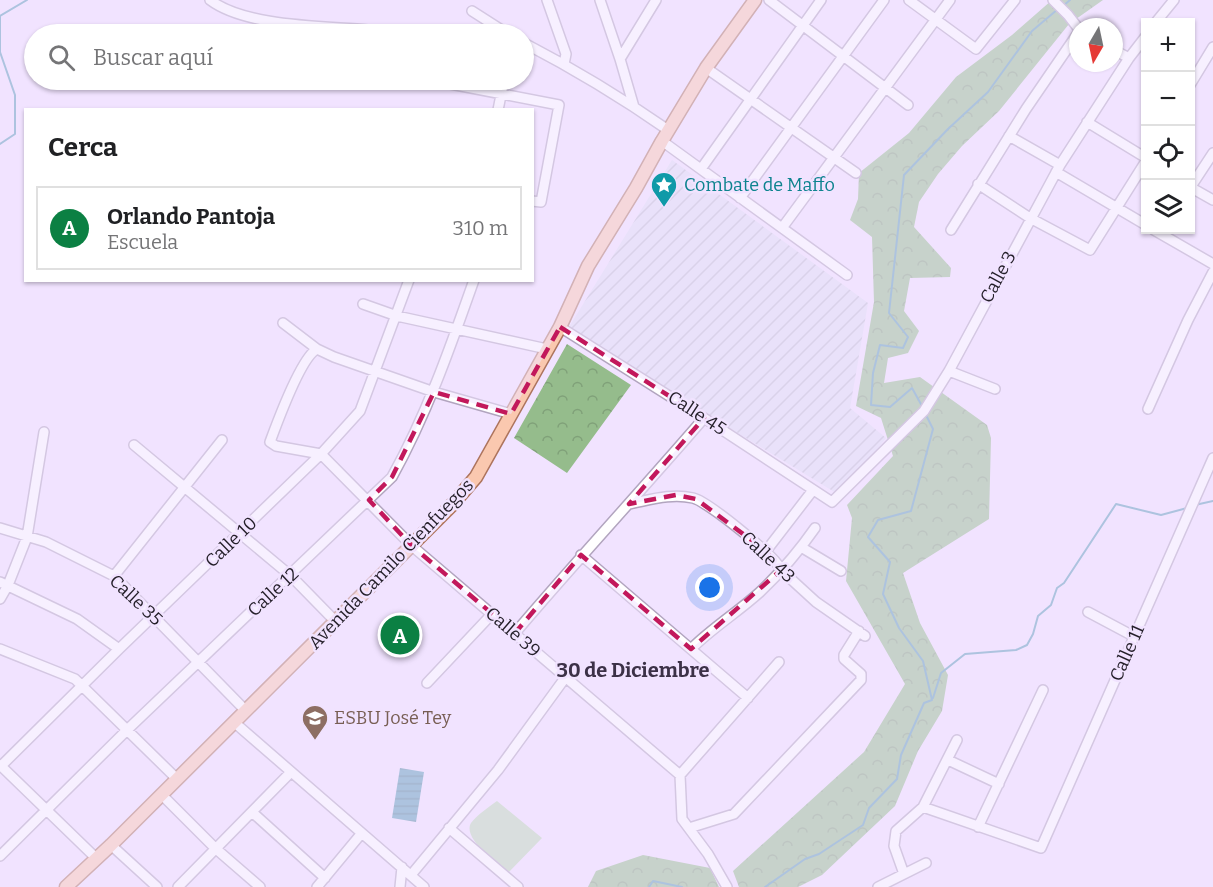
<!DOCTYPE html>
<html lang="es">
<meta charset="utf-8">
<style>
:root{--surface:#fff;--page:#f6f6f6;--text:#202124;--muted:#757577;--line:#e0e0e0;--accent:#0b8043}
body{margin:0;font-family:Bitter,serif;background:var(--page);color:var(--text)}
.controls{position:absolute;right:18px;top:18px;display:grid;overflow:hidden;border-radius:0px;box-shadow:0 2px 4px #0004}
.controls button{width:54px;height:54px;display:grid;place-items:center;padding:0;border:0;border-bottom:2px solid var(--line);background:var(--surface);color:var(--text);font:30px sans-serif}
.compass{position:absolute;left:1069px;top:18px;width:54px;height:54px;border-radius:50%;background:var(--surface);box-shadow:0 2px 4px #0004;rotate:189deg}
.you{position:absolute;left:710px;top:588px;width:21px;height:21px;margin:-15px;border:4px solid #fff;border-radius:50%;background:#1a73e8;box-shadow:0 0 0 9px #1a73e833}
.badge{display:grid;place-items:center;width:39px;height:39px;border-radius:50%;background:var(--accent);color:#fff;font-size:20px;font-weight:700}
.pin{position:absolute;translate:-50% -50%;border:3px solid #fff;box-shadow:0 2px 6px #0006}
.list{margin:0;padding:0;list-style:none}
h2{display:flex;justify-content:space-between;align-items:center;height:78px;margin:0;padding:0 24px;font-size:26px}
h2 small{font-size:20px;font-weight:400;color:var(--muted)}
.list li{display:grid;grid-template-columns:39px 1fr auto;gap:18px;align-items:center;box-sizing:border-box;height:84px;margin:0 12px 12px;padding:0 12px;border:2px solid var(--line);border-radius:0px}
.list b{display:block;font-size:22px;white-space:nowrap}
.list p{margin:0;font-size:20px;white-space:nowrap;color:var(--muted)}
.list em{font-size:20px;font-style:normal;color:var(--muted)}
.icon{flex:none;width:33px;height:33px;fill:none;stroke:currentColor;stroke-width:2;stroke-linecap:round;stroke-linejoin:round}
.map{position:relative;flex:none;width:1213px;height:887px;overflow:hidden}
.search{position:absolute;background:var(--surface);box-shadow:0 2px 4px #0004;left:24px;top:24px;width:510px;height:66px;display:flex;align-items:center;gap:15px;box-sizing:border-box;padding:0 21px;border-radius:33px;color:var(--muted);font-size:22px}
.panel{position:absolute;background:var(--surface);box-shadow:0 2px 4px #0004;left:24px;top:108px;width:510px;height:174px;border-radius:0px}
.map>svg:first-child{display:block}
</style>
<div class="map">
<svg width="1213" height="887" viewBox="0 0 1213 887">
<defs>
<pattern id="industrial-furrows" width="10" height="10" patternUnits="userSpaceOnUse" patternTransform="scale(1.5)"><rect width="10" height="10" fill="#dfddf3"/><path d="M-1 1l2-2M0 10L10 0M9 11l2-2" fill="none" stroke="#bfbdd0"/></pattern>
<pattern id="forest-crowns" width="20" height="18" patternUnits="userSpaceOnUse" patternTransform="scale(1.5)"><rect width="20" height="18" fill="#95bc8c"/><path d="M2 6a3 3 0 1 1 6 0M12 15a3 3 0 1 1 6 0" fill="none" stroke="#80a179"/></pattern>
<pattern id="water-rules" width="6" height="5" patternUnits="userSpaceOnUse" patternTransform="scale(1.5)"><rect width="6" height="5" fill="#5c9cb8"/><path d="M0 2.5h6" fill="none" stroke="#4c7f96"/></pattern>
</defs>
<rect width="100%" height="100%" fill="#f1e3ff"/>
<path fill="url(#industrial-furrows)" d="M672 160 868 303 850 408 886 438 841 496 741 435 569 327Z"/>
<path fill="url(#forest-crowns)" d="M1052 0H1103L1069 24 999 111 962 146 938 174 919 202 914 227 951 268 950 277 910 278 904 311 919 331 908 353 888 358 884 383 920 377 987 425 991 438 989 519 903 573 920 623 948 675 942 711 918 751 895 806 822 875 798 887H739L733 871 864 752 905 684 846 581 852 518 847 505 893 456 881 418 856 406 874 302 872 237 850 220 858 199 859 173 909 133 956 77 1012 35Z
M567 344 631 385 567 473 514 438Z
M643 855 710 868 719 887H588L596 871Z"/>
<path fill="#bdd7b6" d="M497 801 542 838 508 873C497 863 462 838 471 823 477 815 489 807 497 801Z"/>
<path fill="url(#water-rules)" d="M400 768 424 772 416 822 392 818Z"/>
<g fill="none" stroke-linecap="round" stroke-linejoin="round">
<path stroke="#5c9cb8" stroke-width="2" d="M1063 6 1070 0
M0 144 15 134V95L0 52V16L27 0
M922 406 912 388 890 407 871 405 873 373 880 345 903 348 908 337 889 313 904 175 948 129 988 92 1032 31 1058 9
M1195 505 1213 501
M933 698 941 673 965 654 1016 650 1027 645 1033 634 1038 616 1051 605 1057 588 1064 583 1116 504 1161 515 1187 508
M649 887 653 881 682 887
M765 887 805 859 819 854 863 825 869 808 897 779 901 755 924 703 932 700 923 661 899 628 883 594 890 562 868 537 878 520 911 511 933 429 927 417"/>
<g stroke="#b2a5bf" stroke-width="12">
<path id="minor" d="M210 0C246 27 323 26 368 30L377 34
M547 0 566 54 564 64
M600 0 620 59 634 107
M769 0 908 105
M909 0 976 49 1015 0
M1053 0 1068 15 1078 28
M472 11 508 34
M1156 22 1174 0
M524 43C574 69 622 98 668 130
M1114 50 1129 58
M620 59 656 0
M706 68 856 173
M438 80 440 82 559 105 541 202 532 201
M1190 85 1213 47
M498 110 504 80
M1087 122 1146 158
M1009 136 1060 165
M662 141 847 275
M701 169 821 0
M1056 172 1146 225
M978 184 1030 218 1090 250 1146 161
M1190 187 1213 200
M1190 188 1213 153
M740 198 884 0
M782 228 950 0
M951 230 1026 109 1078 33
M1154 230 1213 264
M363 304 397 316 547 349
M283 323 317 349 334 357 434 392 511 414
M560 327 704 418 832 502 924 411 949 371 1060 165 1129 58 1146 36
M317 349C301 357 277 423 270 442L276 446 321 454 412 546 680 775 682 819 708 854 727 887
M949 371 995 389
M1148 409 1188 320 1213 272
M134 445 291 576 336 622
M629 504C650 500 671 493 693 498 707 501 778 558 781 570L816 602 865 636
M0 528 46 542 114 576 246 711
M801 547 841 571
M766 551 813 490
M581 555 748 698
M114 576 222 440
M0 582 77 619 119 649
M0 599 8 585 27 537 44 432
M1088 612 1135 637
M515 633C577 560 642 490 704 418
M0 649 75 679 177 779
M691 649C712 628 738 612 760 592 780 573 799 551 815 528
M427 683 492 614
M235 723 424 887
M948 760 999 784
M0 765 97 859
M0 767 119 649 321 454 360 411 409 280
M680 775 779 662
M162 795 215 848 260 887
M923 807 1041 848 1213 458
M252 812 325 878
M978 827 1043 690
M449 828 518 887
M689 828 734 814 861 680V674L844 659V655L859 631
M111 845 157 887
M0 856 127 730 392 477C427 414 450 348 474 280
M904 874 894 846 896 831 923 807 957 740
M411 875 498 770 565 678
M178 887 291 772
M317 887 361 834
M400 887 402 867
M878 887 926 863"/>
</g>
<g stroke="#ad745d" stroke-width="15">
<path id="major" d="M66 887 111 845 451 506 476 477 560 327 588 266 636 188 662 141 706 68 755 0"/>
</g>
<use href="#minor" stroke="#fff" stroke-width="9"/>
<use href="#major" stroke="#fac8af" stroke-width="12"/>
</g>
<path d="M0 0H1213V887H0ZM560 327 704 418 629 504 676 495 696 499 766 551 781 570 691 649 581 555 515 633 412 546 369 500 392 477 434 392 511 414Z" fill="#f1e3ff" fill-opacity=".55" fill-rule="evenodd"/>
<path fill="none" stroke="#c2185b" stroke-width="4.5" stroke-dasharray="12 8" stroke-linejoin="round" d="M560 327 704 418 629 504 676 495 696 499 766 551 781 570 691 649 581 555 515 633 412 546 369 500 392 477 434 392 511 414Z"/>
<defs>
<g id="sight-pin" transform="scale(1.35)"><path d="M0 17L-7.5 6A9.5 9.5 0 1 1 7.5 6Z" fill="#0f9aa8" stroke="#f1e3ff"/><path d="M0-6L1.8-2.2L6-1.7L2.9 1.2L3.7 5.4L0 3.3L-3.7 5.4L-2.9 1.2L-6-1.7L-1.8-2.2Z" fill="#fff"/></g>
<g id="school-pin" transform="scale(1.35)"><path d="M0 17L-7.5 6A9.5 9.5 0 1 1 7.5 6Z" fill="#8d6e63" stroke="#f1e3ff"/><path d="M0-5L7-2L0 1L-7-2ZM-4 1L0 2.5L4 1V4Q0 6-4 4Z" fill="#fff"/></g>
</defs>
<g fill-rule="evenodd">
<use href="#sight-pin" x="664" y="185"/>
<use href="#school-pin" x="315" y="718"/>
</g>
<g text-anchor="middle" dominant-baseline="central" stroke-width="5" stroke-linejoin="round" paint-order="stroke">
<g font-size="18" fill="#0d838f" stroke="#f1e3ff" text-anchor="start">
<text x="684" y="185">Combate de Maffo</text>
</g>
<g font-size="18" fill="#231e28" stroke="#f1e3ff">
<text transform="translate(998 277) rotate(-62)">Calle 3</text>
<text transform="translate(697 413) rotate(33)">Calle 45</text>
<text transform="translate(231 542) rotate(-44)">Calle 10</text>
<text transform="translate(768 557) rotate(43)">Calle 43</text>
<text transform="translate(391 564) rotate(-46)">Avenida Camilo Cienfuegos</text>
<text transform="translate(273 592) rotate(-43)">Calle 12</text>
<text transform="translate(136 600) rotate(43)">Calle 35</text>
<text transform="translate(513 632) rotate(41)">Calle 39</text>
<text transform="translate(1127 653) rotate(-66)">Calle 11</text>
</g>
<g font-size="18" fill="#785e54" stroke="#f1e3ff" text-anchor="start">
<text x="334" y="718">ESBU José Tey</text>
</g>
<g font-size="20" font-weight="bold" fill="#3c3147" stroke="#f1e3ff">
<text x="633" y="670">30 de Diciembre</text>
</g>
</g>
</svg>
<div class="controls">
<button>+</button>
<button>−</button>
<button><svg class="icon" aria-label="locate" viewBox="0 0 24 24"><circle cx="12" cy="12" r="6"/><path d="M12 2v4M12 18v4M2 12h4M18 12h4"/></svg></button>
<button><svg class="icon" aria-label="layers" viewBox="0 0 24 24"><path d="M12 4l9 5-9 5-9-5zM3 14l9 5 9-5"/></svg></button>
</div>
<svg class="compass" viewBox="-18 -18 36 36"><path d="M0-13l5 13h-10z" fill="#e53935"/><path d="M0 13l5-13h-10z" fill="#757577"/></svg>
<div class="you"></div>
<div class="pin badge" style="left:400px;top:635px">A</div>
<div class="search"><svg class="icon" aria-label="search" viewBox="0 0 24 24"><circle cx="10" cy="10" r="6"/><path d="M15 15l6 6"/></svg>Buscar aquí</div>
<section class="panel">
<h2>Cerca<small></small></h2>
<ul class="list">
<li><span class="badge">A</span><div><b>Orlando Pantoja</b><p>Escuela</p></div><em>310 m</em></li>
</ul>
</section>
</div>
